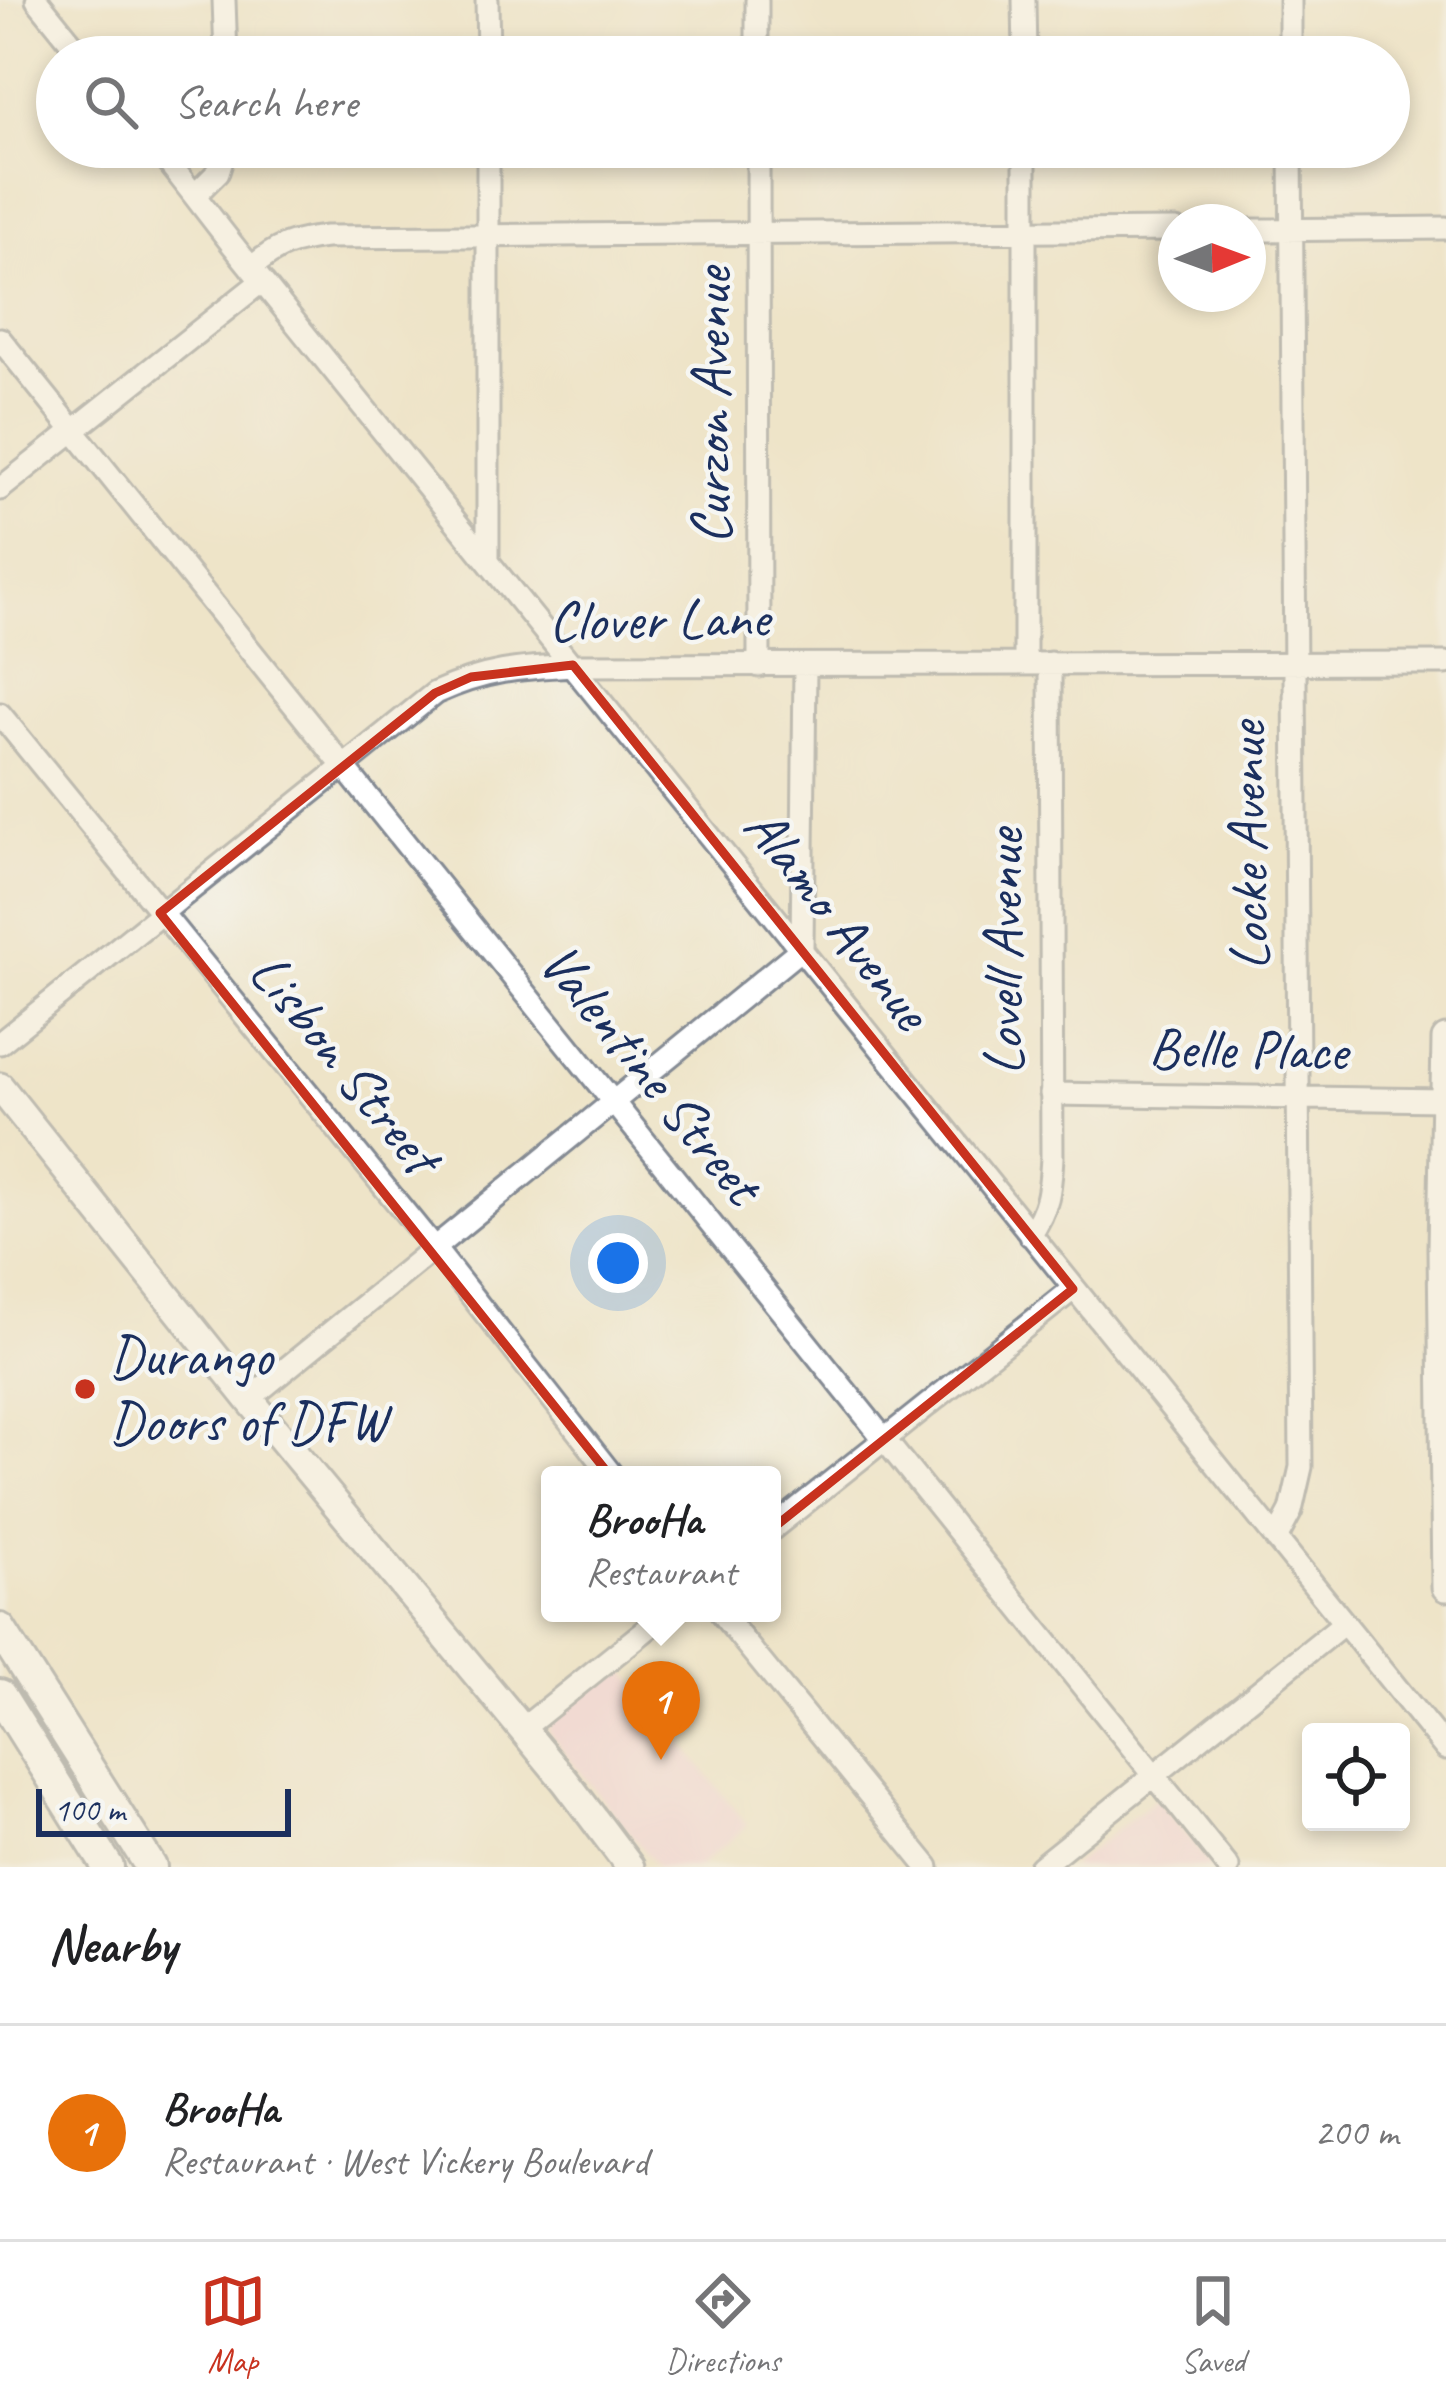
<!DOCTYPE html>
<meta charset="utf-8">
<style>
:root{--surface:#fff;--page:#f2f2f2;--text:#202124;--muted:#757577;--line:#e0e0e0;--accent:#c8321e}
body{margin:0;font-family:Caveat,sans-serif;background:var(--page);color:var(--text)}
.controls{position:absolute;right:36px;bottom:36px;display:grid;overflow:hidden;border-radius:12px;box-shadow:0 6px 18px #0003}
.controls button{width:108px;height:108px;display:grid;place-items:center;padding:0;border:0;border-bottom:3px solid var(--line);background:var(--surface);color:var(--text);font:60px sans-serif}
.compass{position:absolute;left:1158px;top:204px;width:108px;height:108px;border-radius:50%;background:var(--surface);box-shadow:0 6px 18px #0003;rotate:89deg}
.scale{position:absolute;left:36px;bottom:30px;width:255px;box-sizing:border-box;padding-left:12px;border:6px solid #1b2f5e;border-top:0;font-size:33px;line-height:42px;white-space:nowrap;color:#1b2f5e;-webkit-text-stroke:9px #f6f6f2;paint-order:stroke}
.you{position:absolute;left:618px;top:1263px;width:42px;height:42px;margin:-30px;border:9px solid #fff;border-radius:50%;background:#1a73e8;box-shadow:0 0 0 18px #1a73e833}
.badge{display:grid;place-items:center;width:78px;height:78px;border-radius:50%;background:var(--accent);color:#fff;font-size:39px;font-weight:700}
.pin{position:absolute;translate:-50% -99px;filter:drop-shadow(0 3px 6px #0008)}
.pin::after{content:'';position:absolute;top:63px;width:42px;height:36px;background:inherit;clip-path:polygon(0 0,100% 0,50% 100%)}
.popup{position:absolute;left:541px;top:1466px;width:240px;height:156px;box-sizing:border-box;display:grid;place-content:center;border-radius:12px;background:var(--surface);filter:drop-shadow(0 3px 9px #0005);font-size:39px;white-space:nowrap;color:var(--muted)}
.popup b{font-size:45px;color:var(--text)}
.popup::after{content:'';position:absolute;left:50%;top:100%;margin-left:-24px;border:24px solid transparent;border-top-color:var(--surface)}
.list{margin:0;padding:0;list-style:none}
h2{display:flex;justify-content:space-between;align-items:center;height:156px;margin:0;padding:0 48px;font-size:51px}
h2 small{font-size:39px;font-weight:400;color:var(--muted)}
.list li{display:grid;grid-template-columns:78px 1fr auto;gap:36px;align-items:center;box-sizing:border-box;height:216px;padding:0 48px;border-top:3px solid var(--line)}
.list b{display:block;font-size:45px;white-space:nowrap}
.list p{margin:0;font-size:39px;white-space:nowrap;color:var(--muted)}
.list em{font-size:39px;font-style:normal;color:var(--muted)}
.icon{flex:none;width:66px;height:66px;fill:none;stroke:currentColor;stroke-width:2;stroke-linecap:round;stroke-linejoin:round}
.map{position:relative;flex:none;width:1446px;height:1867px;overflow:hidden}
.search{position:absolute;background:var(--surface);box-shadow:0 6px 18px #0003;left:36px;right:36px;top:36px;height:132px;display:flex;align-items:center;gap:30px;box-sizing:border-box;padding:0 42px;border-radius:66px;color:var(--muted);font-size:45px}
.sheet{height:372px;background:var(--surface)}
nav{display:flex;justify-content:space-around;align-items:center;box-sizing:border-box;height:168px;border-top:3px solid var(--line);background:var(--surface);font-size:33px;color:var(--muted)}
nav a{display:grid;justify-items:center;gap:6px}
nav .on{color:var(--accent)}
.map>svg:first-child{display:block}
</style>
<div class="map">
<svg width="1446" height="1867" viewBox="0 0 1446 1867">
<rect width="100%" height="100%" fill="#f6f6f2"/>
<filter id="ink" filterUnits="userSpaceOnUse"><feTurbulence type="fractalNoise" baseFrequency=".00833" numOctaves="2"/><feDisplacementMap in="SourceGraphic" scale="24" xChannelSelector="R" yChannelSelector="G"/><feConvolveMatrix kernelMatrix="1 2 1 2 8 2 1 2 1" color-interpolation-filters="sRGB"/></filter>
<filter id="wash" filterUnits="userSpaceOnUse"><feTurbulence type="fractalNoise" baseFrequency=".004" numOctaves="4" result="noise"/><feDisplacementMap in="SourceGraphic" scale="48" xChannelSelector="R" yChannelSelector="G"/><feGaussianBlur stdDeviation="2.7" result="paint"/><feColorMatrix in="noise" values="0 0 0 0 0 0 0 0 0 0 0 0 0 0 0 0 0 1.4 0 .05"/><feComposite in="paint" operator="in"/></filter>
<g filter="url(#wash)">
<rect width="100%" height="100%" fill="#eee4c8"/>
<path fill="#f4cfde" d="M621 1664 747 1826 698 1867H657L548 1732 551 1721Z
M1157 1798 1212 1867H1069Z"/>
</g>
<g filter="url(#ink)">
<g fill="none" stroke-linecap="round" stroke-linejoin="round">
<g stroke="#848a93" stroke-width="27">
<path id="minor" d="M37 0 83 57
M224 0 226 57
M487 0 488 57
M757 0V57
M1024 0 1025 57
M1290 0V57
M156 147C189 187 219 229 252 269 651 762 1047 1256 1446 1749
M758 147 759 666
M1025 147V663
M195 195 218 172 226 147
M1248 230 1446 228
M251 268C278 245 292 241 326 237L1176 230
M0 339 1228 1867
M0 489 262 281
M488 558V147
M0 714 434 1248 612 1475
M0 1043 435 693C486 670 518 668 573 665L1446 663
M1051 1094 1444 1100
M1030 1235C1049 1207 1050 1191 1052 1157L1050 663
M249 1399 802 948 805 666
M772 1529 1073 1289
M1276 1539 1291 1511 1301 1467 1291 147
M721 1613 928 1867
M521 1730 667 1613
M1040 1867 1344 1623"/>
</g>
<g stroke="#848a93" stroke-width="33">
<path id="major" d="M1446 1039 1442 1248 1446 1587
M0 1087 249 1399 566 1782 630 1867"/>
</g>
<g stroke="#848a93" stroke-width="36">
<path id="highway" d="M0 1629 151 1867
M0 1695 108 1867"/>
</g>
<use href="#minor" stroke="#fff" stroke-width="21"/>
<use href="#major" stroke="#fff" stroke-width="27"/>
<use href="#highway" stroke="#fff" stroke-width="30"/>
</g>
</g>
<path d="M0 0H1446V1867H0ZM573 665 1073 1289 699 1587 160 913 435 693 471 677Z" fill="#eee4c8" fill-opacity=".55" fill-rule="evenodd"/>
<path fill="none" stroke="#c8321e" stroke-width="9" stroke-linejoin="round" d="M573 665 1073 1289 699 1587 160 913 435 693 471 677Z"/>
<circle fill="#c8321e" stroke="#f6f6f2" stroke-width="4.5" cx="85" cy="1389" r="12"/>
<g text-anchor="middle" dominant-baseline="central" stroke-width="9" stroke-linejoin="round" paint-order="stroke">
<g font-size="57" fill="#1b2f5e" stroke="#f6f6f2">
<text transform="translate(711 406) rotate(-90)">Curzon Avenue</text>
<text transform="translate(659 619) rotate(-1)">Clover Lane</text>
<text transform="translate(1247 846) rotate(-91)">Locke Avenue</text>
<text transform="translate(838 918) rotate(52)">Alamo Avenue</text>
<text transform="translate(1003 952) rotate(-90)">Lovell Avenue</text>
<text transform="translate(1248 1049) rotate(1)">Belle Place</text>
<text transform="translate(345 1063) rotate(51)">Lisbon Street</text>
<text transform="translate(651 1073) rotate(51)">Valentine Street</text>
</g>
<g font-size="57" fill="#1b2f5e" stroke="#f6f6f2" text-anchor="start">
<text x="109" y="1356">Durango<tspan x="109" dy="66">Doors of DFW</tspan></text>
</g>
</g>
</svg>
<div class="controls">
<button><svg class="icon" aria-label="locate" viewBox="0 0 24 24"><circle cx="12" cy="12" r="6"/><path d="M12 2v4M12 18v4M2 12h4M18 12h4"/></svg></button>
</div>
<svg class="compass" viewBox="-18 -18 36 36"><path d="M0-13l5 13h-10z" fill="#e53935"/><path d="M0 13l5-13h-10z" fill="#757577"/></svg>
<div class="scale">100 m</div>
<div class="you"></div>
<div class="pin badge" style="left:661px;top:1760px;background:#e8710a">1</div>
<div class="popup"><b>BrooHa</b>Restaurant</div>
<div class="search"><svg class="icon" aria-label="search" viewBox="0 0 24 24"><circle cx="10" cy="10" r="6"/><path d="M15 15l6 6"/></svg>Search here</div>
</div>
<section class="sheet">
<h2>Nearby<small></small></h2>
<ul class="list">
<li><span class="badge" style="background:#e8710a">1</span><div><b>BrooHa</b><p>Restaurant · West Vickery Boulevard</p></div><em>200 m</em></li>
</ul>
</section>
<nav>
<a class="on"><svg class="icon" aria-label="map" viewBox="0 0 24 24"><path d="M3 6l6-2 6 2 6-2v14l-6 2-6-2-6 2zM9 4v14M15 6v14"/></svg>Map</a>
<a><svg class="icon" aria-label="directions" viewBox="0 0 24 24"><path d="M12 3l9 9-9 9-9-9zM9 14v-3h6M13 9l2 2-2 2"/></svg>Directions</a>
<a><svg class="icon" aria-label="saved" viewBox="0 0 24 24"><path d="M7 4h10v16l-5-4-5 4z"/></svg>Saved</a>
</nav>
